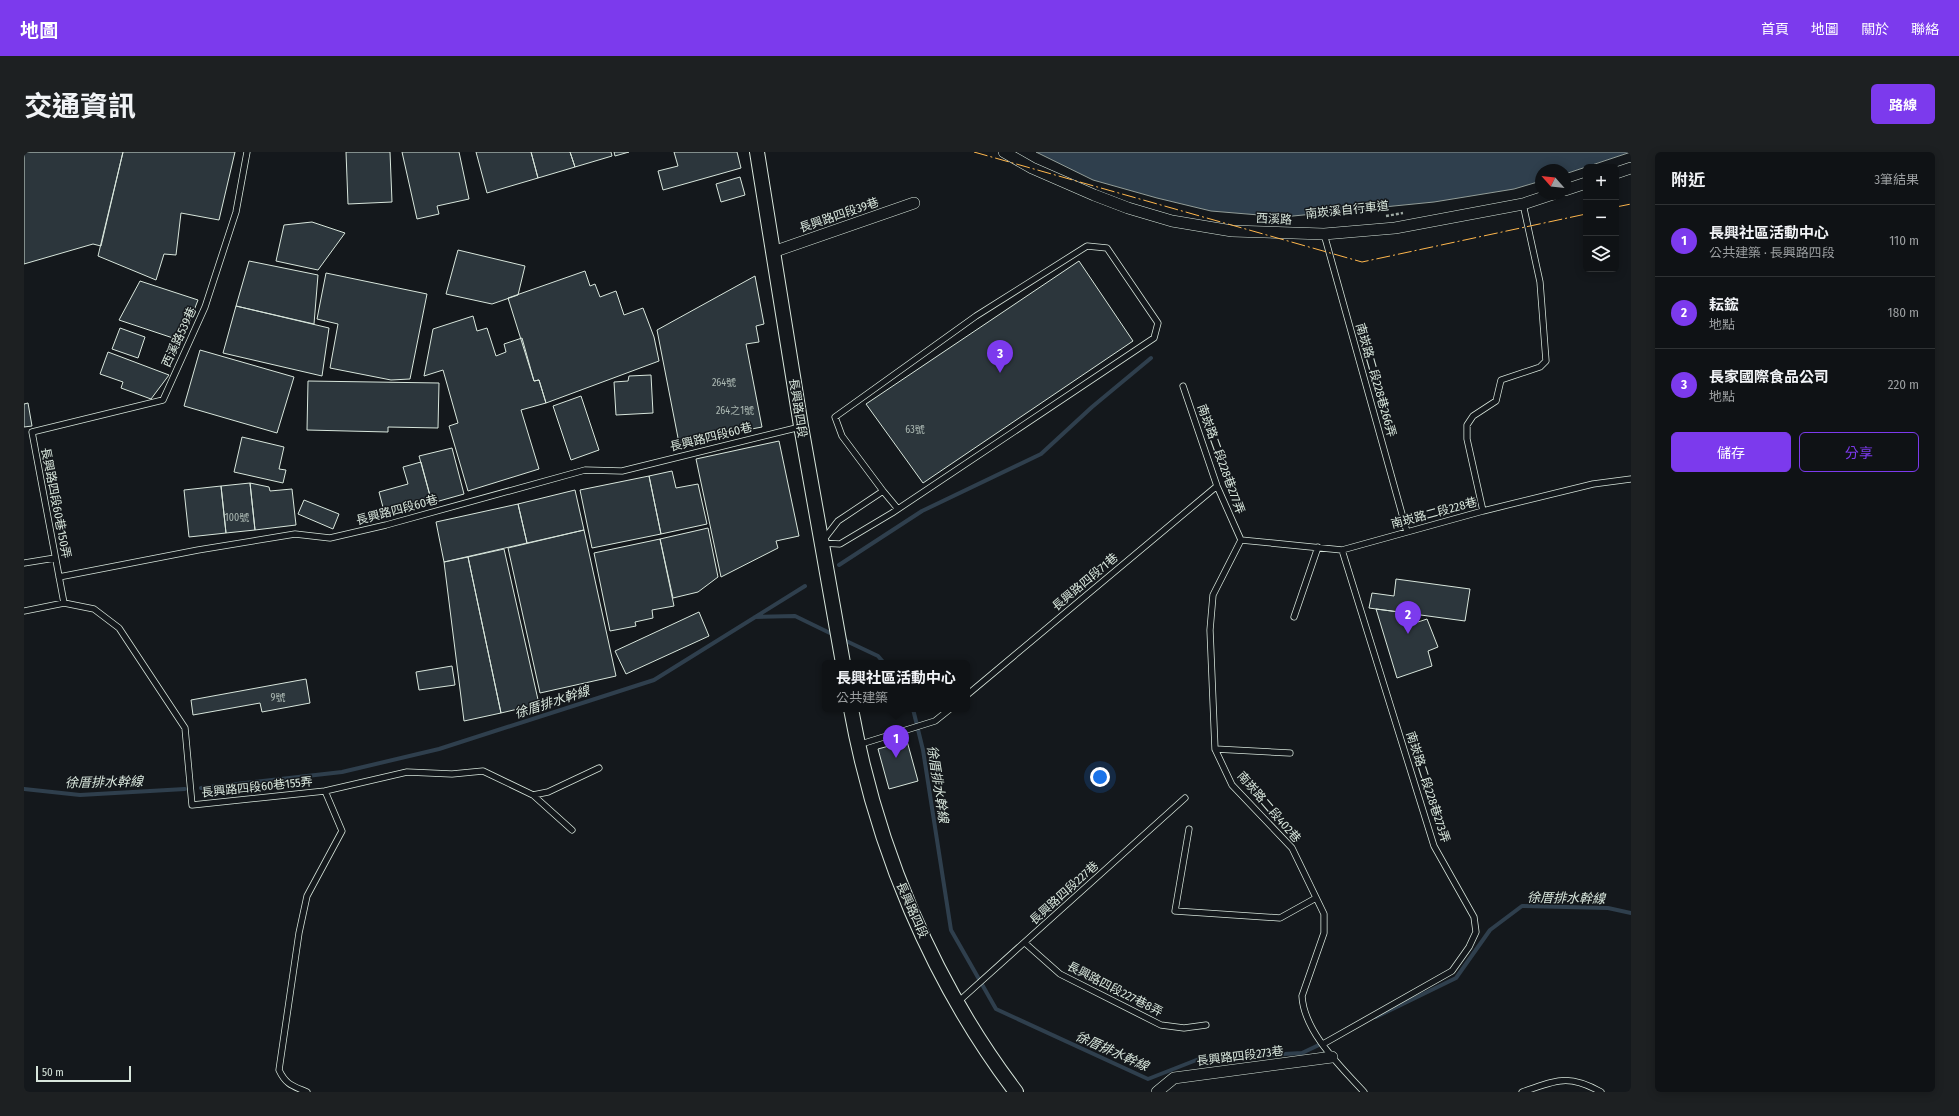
<!DOCTYPE html>
<html lang="zh-TW">
<meta charset="utf-8">
<style>
:root{--surface:#0f1215;--page:#1d2022;--text:#f1f3f6;--muted:#9b9ea0;--line:#2f3234;--accent:#7c3aed}
body{margin:0;font-family:"Fira Sans Condensed","Noto Sans TC",sans-serif;background:var(--page);color:var(--text)}
.controls{position:absolute;right:12px;top:12px;display:grid;overflow:hidden;border-radius:6px;box-shadow:0 2px 10px #0003}
.controls button{width:36px;height:36px;display:grid;place-items:center;padding:0;border:0;border-bottom:1px solid var(--line);background:var(--surface);color:var(--text);font:20px sans-serif}
.compass{position:absolute;left:1511px;top:12px;width:36px;height:36px;border-radius:50%;background:var(--surface);box-shadow:0 2px 10px #0003;rotate:297deg}
.scale{position:absolute;left:12px;bottom:10px;width:95px;box-sizing:border-box;padding-left:4px;border:2px solid #d8e6dc;border-top:0;font-size:11px;line-height:14px;white-space:nowrap;color:#d8e6dc;-webkit-text-stroke:3px #14181c;paint-order:stroke}
.you{position:absolute;left:1076px;top:625px;width:14px;height:14px;margin:-10px;border:3px solid #fff;border-radius:50%;background:#1a73e8;box-shadow:0 0 0 6px #1a73e833}
.badge{display:grid;place-items:center;width:26px;height:26px;border-radius:50%;background:var(--accent);color:#fff;font-size:13px;font-weight:700}
.pin{position:absolute;translate:-50% -33px;filter:drop-shadow(0 1px 2px #0008)}
.pin::after{content:'';position:absolute;top:21px;width:14px;height:12px;background:inherit;clip-path:polygon(0 0,100% 0,50% 100%)}
.popup{position:absolute;left:798px;top:508px;width:148px;height:52px;box-sizing:border-box;display:grid;place-content:center;border-radius:6px;background:var(--surface);filter:drop-shadow(0 1px 3px #0005);font-size:13px;white-space:nowrap;color:var(--muted)}
.popup b{font-size:15px;color:var(--text)}
.popup::after{content:'';position:absolute;left:50%;top:100%;margin-left:-8px;border:8px solid transparent;border-top-color:var(--surface)}
.list{margin:0;padding:0;list-style:none}
h2{display:flex;justify-content:space-between;align-items:center;height:52px;margin:0;padding:0 16px;font-size:17px}
h2 small{font-size:13px;font-weight:400;color:var(--muted)}
.list li{display:grid;grid-template-columns:26px 1fr auto;gap:12px;align-items:center;box-sizing:border-box;height:72px;padding:0 16px;border-top:1px solid var(--line)}
.list b{display:block;font-size:15px;white-space:nowrap}
.list p{margin:0;font-size:13px;white-space:nowrap;color:var(--muted)}
.list em{font-size:13px;font-style:normal;color:var(--muted)}
.actions{display:flex;gap:8px;padding:12px 16px}
.actions a{flex:1;padding:9px 0;border:1px solid var(--accent);border-radius:6px;text-align:center;font-size:14px;color:var(--accent)}
.actions .main{background:var(--accent);color:#fff}
.icon{flex:none;width:22px;height:22px;fill:none;stroke:currentColor;stroke-width:2;stroke-linecap:round;stroke-linejoin:round}
.map{position:relative;flex:none;width:1607px;height:940px;overflow:hidden;border-radius:6px}
header{display:flex;align-items:center;gap:24px;box-sizing:border-box;height:56px;padding:0 20px;background:var(--accent);color:#fff}
header strong{font-size:19px}
nav{display:flex;gap:22px;margin-inline-start:auto;font-size:14px}
.intro{display:flex;align-items:center;justify-content:space-between;box-sizing:border-box;height:96px;padding:0 24px}
h1{margin:0;font-size:28px}
.button{padding:10px 18px;border-radius:6px;background:var(--accent);color:#fff;font-size:14px;font-weight:700}
main{display:flex;gap:24px;padding:0 24px}
aside{flex:1;background:var(--surface);border-radius:6px;box-shadow:0 2px 10px #0003}
.map>svg:first-child{display:block}
</style>
<header>
<strong>地圖</strong>
<nav><a>首頁</a><a>地圖</a><a>關於</a><a>聯絡</a></nav>
</header>
<div class="intro"><h1>交通資訊</h1><a class="button">路線</a></div>
<main>
<div class="map">
<svg width="1607" height="940" viewBox="0 0 1607 940">
<rect width="100%" height="100%" fill="#14181c"/>
<path fill="#2f3f4d" stroke="#939e99" d="M1012 0H1607L1541 22V18H1517V29L1490 37 1410 50 1259 65 1187 59 1133 46 1069 28Z"/>
<g fill="none" stroke-linecap="round" stroke-linejoin="round">
<path stroke="#2f3f4d" stroke-width="4" d="M815 413 898 359 1017 302 1068 255 1127 206
M731 465 771 464 810 483
M818 487 854 504 860 511
M889 557 899 598 927 778 972 857 1124 927 1175 907 1278 901 1299 891
M177 636 318 620 415 597 630 528 781 434
M0 637 56 643 161 637
M1352 865 1432 826 1466 778 1498 754 1584 756 1607 761"/>
</g>
<path fill="#2c363c" stroke="#d8e6dc" d="M0 0H99L77 94 69 92 0 112Z
M99 0H211L195 68 157 61 152 103 140 102 132 128 74 104Z
M322 0H366L368 50 324 52Z
M378 0H435L445 47 413 54 415 62 393 67Z
M452 0H507L514 26 463 41Z
M507 0H546L551 15 514 26Z
M546 0H587L588 4 551 15Z
M590 0H605L591 4Z
M650 0H713L717 16 639 38 634 19 654 14Z
M716 25 721 43 697 50 692 32Z
M288 70 321 81 294 118 252 109 260 73Z
M434 98 501 114 494 143 468 152 422 142Z
M225 109 294 123 290 172 212 154Z
M1055 109 1109 189 899 331 842 252Z
M561 119 566 134 571 132 576 145 592 139 600 163 619 156 630 185 635 209 522 251 515 228 510 229 484 146Z
M302 121 403 142 386 227 367 228 306 216 314 172 293 167Z
M731 124 740 172 732 174 735 190 722 192 738 275 655 291 633 178Z
M116 129 174 148 158 189 95 168Z
M212 154 305 176 298 224 199 201Z
M449 164 453 179 463 176 472 204 482 200 480 192 498 186 510 229 515 228 522 251 497 258 515 317 444 339 425 274 434 271 419 218 400 224 409 177Z
M96 176 121 185 114 206 88 197Z
M176 198 270 225 253 281 160 254Z
M84 200 145 223 127 247 97 236 99 230 76 222Z
M627 223 629 261 592 263 590 230 604 229 605 224Z
M284 229 415 231 414 276 364 275V280L283 278Z
M557 244 575 298 547 308 529 254Z
M4 251 8 274 0 275V252Z
M218 285 260 295 255 317 262 318 259 331 210 320Z
M755 289 775 384 752 389 754 396 697 425 672 307Z
M428 296 440 342 408 351 395 304Z
M397 310 408 351 361 363 355 340 384 332 379 315Z
M648 319 652 336 674 332 683 372 637 382 625 324Z
M625 324 637 382 568 396 556 338Z
M226 331 231 378 202 381 197 334Z
M226 331 245 335 246 339 268 337 272 373 231 378Z
M197 334 202 381 165 385 160 338Z
M551 338 560 378 503 391 494 352Z
M280 348 315 362 309 377 274 362Z
M494 352 503 391 420 410 412 370Z
M684 376 694 425 674 440 649 446 636 387Z
M560 378 592 524 516 541 484 396Z
M636 387 650 454 628 458 629 466 611 470 612 474 586 479 570 401Z
M480 397 515 552 477 561 444 405Z
M444 405 477 561 440 569 420 410Z
M1372 427 1446 437 1441 469 1345 456 1348 441 1370 444Z
M1352 457 1391 462 1394 470 1403 467 1414 495 1404 499 1408 514 1373 526Z
M675 460 685 484 602 522 591 499Z
M428 514 431 533 395 538 392 520Z
M282 527 286 551 238 560 236 551 169 563 167 548Z
M883 589 894 629 865 637 854 597Z"/>
<g fill="none" stroke-linecap="round" stroke-linejoin="round">
<g stroke="#d8e6dc" stroke-width="7">
<path id="service" d="M1300 82 1383 380
M1063 94 1083 96 1134 171 1130 186 868 361 816 392 797 391 814 369 859 339 818 284 811 265 952 164Z
M1159 234 1193 334 1217 388
M859 339 874 357
M1459 359 1443 287V273L1449 264 1472 249 1477 228 1516 215 1522 209 1516 130 1499 52
M1217 388 1189 443 1186 478 1191 597 1208 633 1268 696 1300 762V781L1278 844C1280 880 1317 915 1340 940
M1217 388 1318 398 1459 359 1569 332 1607 327
M0 411 31 406
M35 425 174 398 271 382 306 386 362 373 561 318 598 319 776 275
M40 451 8 280 139 248 181 155 212 60 223 0
M0 459 40 451 70 457 95 476 161 576 168 653 301 639 318 679 283 744 275 781 255 918C262 933 269 934 283 940
M1270 465 1294 395
M943 543 1193 334
M834 593 911 569 926 557
M1191 597 1266 601
M301 639 383 620 428 622 459 619 509 643
M1165 677 1151 759 1256 766 1292 746
M548 678 509 643 524 640 575 616
M1001 791 1036 822 1137 873 1160 876 1182 873
M934 850 1161 646
M1299 892 1428 819 1445 795 1452 780 1450 765 1410 694 1318 398
M1498 940C1532 929 1543 921 1577 940"/>
</g>
<g stroke="#d8e6dc" stroke-width="12">
<path id="minor" d="M980 0 1008 16 1070 43 1104 56 1148 69 1208 79 1300 82 1371 76 1499 52 1529 42
M1592 21 1607 16
M1541 38 1562 31
M749 100 890 51
M1133 940 1150 926 1308 905"/>
</g>
<g stroke="#d8e6dc" stroke-width="16">
<path id="tertiary" d="M733 0 777 274 819 511
M827 557C852 694 907 828 992 940"/>
</g>
<path stroke="#9da8a2" stroke-width="2.5" stroke-dasharray="3 2" stroke-linecap="butt" d="M1362 64 1379 61"/>
<use href="#service" stroke="#14181c" stroke-width="5.5"/>
<use href="#minor" stroke="#14181c" stroke-width="11"/>
<use href="#tertiary" stroke="#14181c" stroke-width="14"/>
<path stroke="#ffb74d" stroke-width="1" stroke-dasharray="14 3 2 3" stroke-linecap="butt" d="M950 0 1338 110 1562 62
M1592 55 1607 52"/>
</g>
<g text-anchor="middle" dominant-baseline="central" stroke-width="3" stroke-linejoin="round" paint-order="stroke">
<g font-size="10" fill="#adbab4">
<text x="700" y="231">264號</text>
<text x="711" y="259">264之1號</text>
<text x="891" y="278">63號</text>
<text x="213" y="366">100號</text>
<text x="254" y="546">9號</text>
</g>
<g font-size="12" fill="#d8e6dc" stroke="#14181c">
<text transform="translate(1323 58) rotate(-6)">南崁溪自行車道</text>
<text transform="translate(815 63) rotate(-19)">長興路四段39巷</text>
<text transform="translate(1250 67) rotate(3)">西溪路</text>
<text transform="translate(155 185) rotate(-65)">西溪路539巷</text>
<text transform="translate(1352 228) rotate(74)">南崁路二段228巷266弄</text>
<text transform="translate(774 256) rotate(81)">長興路四段</text>
<text transform="translate(687 285) rotate(-14)">長興路四段60巷</text>
<text transform="translate(1197 307) rotate(70)">南崁路二段228巷277弄</text>
<text transform="translate(32 351) rotate(79)">長興路四段60巷150弄</text>
<text transform="translate(373 358) rotate(-15)">長興路四段60巷</text>
<text transform="translate(1410 361) rotate(-15)">南崁路二段228巷</text>
<text transform="translate(1061 430) rotate(-40)">長興路四段71巷</text>
<text transform="translate(233 635) rotate(-6)">長興路四段60巷155弄</text>
<text transform="translate(1404 635) rotate(72)">南崁路二段228巷273弄</text>
<text transform="translate(1245 655) rotate(49)">南崁路二段402巷</text>
<text transform="translate(1040 741) rotate(-42)">長興路四段227巷</text>
<text transform="translate(888 758) rotate(66)">長興路四段</text>
<text transform="translate(1091 837) rotate(27)">長興路四段227巷8弄</text>
<text transform="translate(1216 904) rotate(-7)">長興路四段273巷</text>
</g>
<g font-size="13" font-style="italic" fill="#d8e6dc" stroke="#14181c">
<text transform="translate(528 550) rotate(-18)">徐厝排水幹線</text>
<text transform="translate(80 630) rotate(-1)">徐厝排水幹線</text>
<text transform="translate(914 632) rotate(81)">徐厝排水幹線</text>
<text transform="translate(1542 746) rotate(1)">徐厝排水幹線</text>
<text transform="translate(1088 899) rotate(24)">徐厝排水幹線</text>
</g>
</g>
</svg>
<div class="controls">
<button>+</button>
<button>−</button>
<button><svg class="icon" aria-label="layers" viewBox="0 0 24 24"><path d="M12 4l9 5-9 5-9-5zM3 14l9 5 9-5"/></svg></button>
</div>
<svg class="compass" viewBox="-18 -18 36 36"><path d="M0-13l5 13h-10z" fill="#e53935"/><path d="M0 13l5-13h-10z" fill="#9b9ea0"/></svg>
<div class="scale">50 m</div>
<div class="you"></div>
<div class="pin badge" style="left:872px;top:606px">1</div>
<div class="popup"><b>長興社區活動中心</b>公共建築</div>
<div class="pin badge" style="left:1384px;top:482px">2</div>
<div class="pin badge" style="left:976px;top:221px">3</div>
</div>
<aside>
<h2>附近<small>3筆結果</small></h2>
<ul class="list">
<li><span class="badge">1</span><div><b>長興社區活動中心</b><p>公共建築 · 長興路四段</p></div><em>110 m</em></li>
<li><span class="badge">2</span><div><b>耘鋐</b><p>地點</p></div><em>180 m</em></li>
<li><span class="badge">3</span><div><b>長家國際食品公司</b><p>地點</p></div><em>220 m</em></li>
</ul>
<div class="actions"><a class="main">儲存</a><a>分享</a></div>
</aside>
</main>
